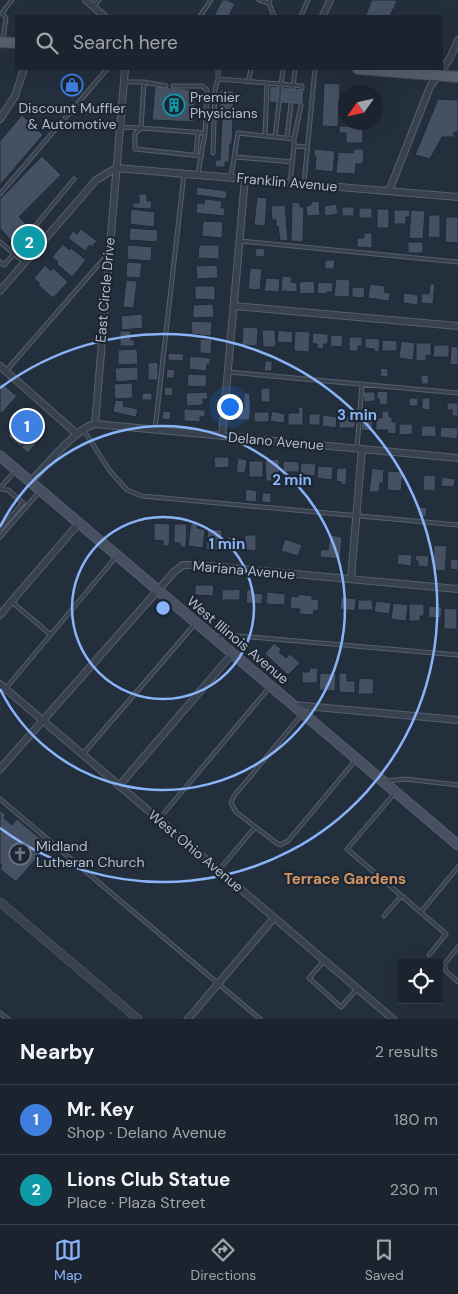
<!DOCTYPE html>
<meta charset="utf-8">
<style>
:root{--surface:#1b232e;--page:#242b36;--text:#f1f3f6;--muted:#a0a4aa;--line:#39404a;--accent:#8ab4f8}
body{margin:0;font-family:"DM Sans",sans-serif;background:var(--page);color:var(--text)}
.controls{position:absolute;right:15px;bottom:15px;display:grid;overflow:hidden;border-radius:0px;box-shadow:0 5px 20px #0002}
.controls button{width:45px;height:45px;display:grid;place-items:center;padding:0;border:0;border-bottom:1px solid var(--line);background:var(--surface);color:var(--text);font:25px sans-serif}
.compass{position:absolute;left:338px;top:85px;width:45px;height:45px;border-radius:50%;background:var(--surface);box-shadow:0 5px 20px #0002;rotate:236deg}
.you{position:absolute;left:229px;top:406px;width:18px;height:18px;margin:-12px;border:4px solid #fff;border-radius:50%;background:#1a73e8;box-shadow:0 0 0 8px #1a73e833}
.badge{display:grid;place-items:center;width:32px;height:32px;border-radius:50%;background:var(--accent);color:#fff;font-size:16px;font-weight:700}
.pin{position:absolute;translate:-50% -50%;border:2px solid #fff;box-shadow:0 1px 5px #0006}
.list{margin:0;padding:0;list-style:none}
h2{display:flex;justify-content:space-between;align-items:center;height:65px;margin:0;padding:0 20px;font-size:21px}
h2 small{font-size:16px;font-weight:400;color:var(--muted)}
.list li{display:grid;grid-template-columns:32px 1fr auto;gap:15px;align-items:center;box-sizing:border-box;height:70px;padding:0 20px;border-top:1px solid var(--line)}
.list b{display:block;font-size:19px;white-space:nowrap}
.list p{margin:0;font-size:16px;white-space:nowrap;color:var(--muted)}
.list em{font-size:16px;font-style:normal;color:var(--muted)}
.icon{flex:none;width:28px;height:28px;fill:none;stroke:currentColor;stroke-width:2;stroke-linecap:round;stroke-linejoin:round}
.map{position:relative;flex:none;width:458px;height:1019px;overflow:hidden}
.search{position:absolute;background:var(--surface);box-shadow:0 5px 20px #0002;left:15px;right:15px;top:15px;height:55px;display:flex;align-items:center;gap:12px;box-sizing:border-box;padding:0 18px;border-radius:0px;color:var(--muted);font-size:19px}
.sheet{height:205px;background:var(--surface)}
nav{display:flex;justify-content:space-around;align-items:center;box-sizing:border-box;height:70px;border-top:1px solid var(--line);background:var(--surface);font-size:14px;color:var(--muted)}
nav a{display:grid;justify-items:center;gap:2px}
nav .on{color:var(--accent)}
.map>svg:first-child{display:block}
</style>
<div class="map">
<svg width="458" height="1019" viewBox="0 0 458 1019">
<rect width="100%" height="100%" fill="#242f3e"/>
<path fill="#455162" stroke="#1f2835" d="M222 0H227L235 4 229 16H214Z
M372 0H394L397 1 390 16H365Z
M324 83 340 84 338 127 322 126Z
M155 86 196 90 194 122 152 120Z
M270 86 304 89 303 105 269 102Z
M220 90 234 91 232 144H230L229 162H225V167H215L216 160H220L222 118H219Z
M438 99 458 100V132H454V137H442L430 159 415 155Z
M22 115 43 135 0 185V141Z
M339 126 363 127V143H346V133H339Z
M314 149 335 151 333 172 315 170 316 156H314Z
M354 149H364L363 164H356L355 174 336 173 338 152 353 153Z
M42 156 61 175 19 217 29 227 24 232 28 236 20 245 21 246 18 249 0 228V199Z
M197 187 227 191 226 199 196 195Z
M139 194H147V201H152L151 209 133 208V203H139Z
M257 197 267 198 265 226 254 225Z
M205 199 222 201 221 208H225L224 216 196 213 197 203 204 204Z
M319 201 320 215 307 216 306 206 311 205V202Z
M292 202 300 203V207H304L303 242 291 241Z
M336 204 338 214 325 216 324 206Z
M285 205 288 240 280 241 278 226H276V220H272L271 206Z
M342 207H354V216H342Z
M359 208H372V218H359Z
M131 209 155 212 154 227 130 224Z
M377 209H389V228H377Z
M394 210H410V217H406V224H394Z
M411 210 425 211 423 239 409 238Z
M429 215H440V238L428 237Z
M446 217H458V243L445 242Z
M203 221 223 222 222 238 202 236Z
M130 228 158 230 157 242 129 240Z
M81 229 97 241 92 247 90 245 85 251 68 238 73 231 77 234Z
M364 233H372V248L357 247V238H364Z
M408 242H423V253H408Z
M63 244 69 250 71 248 86 260 72 277 57 264 58 262 52 257Z
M128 245 152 247 151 261 127 259Z
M199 245H219V259L198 258Z
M256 248 265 249 264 257 255 256Z
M325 260H335L334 269H325Z
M127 262 142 263 140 278 126 277Z
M45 265 51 271 53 268 68 282 53 298 38 285 40 284 34 278Z
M217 265 218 278 197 279 196 266Z
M250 268 262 269 260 290 248 289Z
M282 276 292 277 291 282 297 283V292L281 291Z
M266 278 280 279 279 292 264 291Z
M336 279 350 280 349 297 334 296Z
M126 280 137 281 134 308 123 307Z
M314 281 315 293 300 294 299 282Z
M318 282 333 283 332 292H327V294L317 293Z
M370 284 385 286 384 292 390 293 389 301 368 298Z
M430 284H435L433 304 421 303 422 293 429 294Z
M195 286H215V300L195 299Z
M352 287 365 288 364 298 352 297Z
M404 293 418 295V305L403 303Z
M213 304 214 317 193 318V305Z
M142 314 143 328 122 330 121 316Z
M191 321 212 322 211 336 192 334Z
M243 327 258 328 257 346 242 345Z
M262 330H275L276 347H263Z
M278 330 293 332 292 343 277 342Z
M120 331H131V340H134L135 346H120Z
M295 331 310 332 309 352 294 351Z
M313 333 328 334V344H324L323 349 317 348V344L312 343Z
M331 335 343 336 342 347 330 346Z
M349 337H362V346H358V351H349Z
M365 338 380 339 379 352 374 351V349L365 348Z
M200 339H212L211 354 200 353Z
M382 340 397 341V351H382Z
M401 341 415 343 413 360 399 358Z
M416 343H431V356L426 355V361L416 360Z
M434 345H449V357H433Z
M451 346 458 347V365L450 364Z
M137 349 138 364 118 365V350Z
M168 353 184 354 183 361 168 360Z
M190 356 210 358V364H207L206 371 189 369Z
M265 361H272V371H264Z
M158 362V380H148V363Z
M138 367V380L116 382 115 368Z
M381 368 388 369V377L380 376Z
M167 369 175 370 174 378H166Z
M188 374 207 375 206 387 187 386Z
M421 375H429L428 384H421Z
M0 382 17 396 1 414 0 413Z
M132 383 133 398 115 399 114 384Z
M165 387 173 388 172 396 164 395Z
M261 388H270V402H261Z
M377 391 388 392 387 405 379 404V399H377Z
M207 392 208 399H203V405L187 406 186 393Z
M363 392H375V401L364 402Z
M142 393H152V400H142Z
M244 393H250V420H238L237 408H244Z
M409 398H418V406H409Z
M422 398H430V410L422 409Z
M115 400 124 401 123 406 138 409 136 417 113 412Z
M447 403H458V416H452V410H447Z
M298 407H303V425H288V413H299Z
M184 409 205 410V417H200V422L184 421Z
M363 409 373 410 372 431 361 430Z
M29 411 42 422 21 447 8 436Z
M163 411 171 412 170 420 162 419Z
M272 411 285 414 284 423 270 421Z
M382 411H389V417H392V422H396V434L387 433 388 430H376V418H382Z
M254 412H269V422H254Z
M309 414H320V425H309Z
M323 415 337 417 336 428 322 426Z
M339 416H355V428H339Z
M399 424H412L413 434 399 435Z
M422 426H436V437L421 436Z
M441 427 458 428 457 439 440 437Z
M35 430 43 436 28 453 21 447Z
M214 457H229V467L215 468Z
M238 458 247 460 245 473 236 472Z
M279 459 280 481H266L265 460Z
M249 461H263V477H249Z
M283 461 299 462V472H283Z
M301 463 316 464 315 476 300 474Z
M318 466 333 467 332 480 317 478Z
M337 468H347L346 485 341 484V482L336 481Z
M372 468 384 470 383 483H380L379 492H369Z
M388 471 403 472 401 491 387 490Z
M424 475 436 476 435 491 423 490Z
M442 477 455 479 454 487 441 486Z
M246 489 257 491 256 502 245 501Z
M262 493H271V503L262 502Z
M419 507 427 508 426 517 418 516Z
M154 523 170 524 169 546H163V541L154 540Z
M191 523 198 524 197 528 205 530 203 548 188 546Z
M174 524H187L186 547H180V543H174Z
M208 529 222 530 221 551 206 549Z
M245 535H256V551L246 550V547H242V539H245Z
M330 535 342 537 340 559 320 557 321 549 328 550Z
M227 537H237V550H227Z
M285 539 302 545 298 556 281 551Z
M434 545 447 546 445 571 432 570Z
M398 554 412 555 411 566 397 564Z
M416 555 429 556 428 567 418 566V561L415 560Z
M451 559 458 560V570L450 569Z
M195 585H214L213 596 195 595Z
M240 589V600H222V590Z
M247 589 253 590 252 593 263 594 262 604 246 603Z
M267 592 285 594V605L266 604Z
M298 594 312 596V599L319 600 318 611 314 610 313 615 299 614 300 609 290 608 291 596 298 597Z
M341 597 356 599 355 611 340 609Z
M358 600H372L373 610H358Z
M376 601 391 603 389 614 374 612Z
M393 603 408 605 406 621 391 619Z
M409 604H424V616H420V621H409Z
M429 606 442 607 441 618 428 617Z
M444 608 457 609V629H444Z
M274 643 281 649 279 652 286 658 290 654 300 663 288 675 265 654Z
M310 668H318L317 683H302V672H309Z
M320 673 336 674 335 691 319 690Z
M339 673H347V681H355V693L339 692Z
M359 678 374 679 373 694H358Z
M0 810 6 815 4 818 12 825 17 819 48 845 16 882 0 869 2 865 0 863Z"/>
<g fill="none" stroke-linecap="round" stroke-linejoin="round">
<g stroke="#565f6c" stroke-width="5">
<path id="service" d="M259 0 269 3
M270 0 269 3 274 16
M94 6 99 0
M200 16 211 0
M301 16 308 0
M3 39 6 18 2 13 12 0
M218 69V79L267 83
M124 82H144L166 86
M144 82 141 128 205 133 198 174
M248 82 251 69
M173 86H202L207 90 205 133
M293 88 295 69
M120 127 141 128
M141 128 135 134V149L202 156
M265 136 267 83 302 86V88
M275 137 283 69
M287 138 291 104
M294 139 301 105
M213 153 215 90 218 79
M196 155 198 132
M236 157 292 162
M231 177 238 133 294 139V146
M290 183 294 146 307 147
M304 183 315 69
M0 194 107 69
M43 240 32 230 74 179
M240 241 458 262
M0 242 24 262
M0 262 4 265 14 254
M6 371 107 255
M228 372 458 393
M83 429 110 471 127 490 142 496 458 525
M155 429 184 174
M357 448 362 384
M0 488 16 470
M0 489 8 490 23 503 0 529
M0 537 40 491
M12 602 51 635
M217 637 228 635 458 655
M6 688 116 557
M303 713 234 796 231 803 236 812 275 842 280 845 288 841 355 761
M83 754 195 624
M387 781 405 779 458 785
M394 794 347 849 446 934 429 955
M0 799 260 1019
M159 819 269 688
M219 870 255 827
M421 912 458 867
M384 916 401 896
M458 947 444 965 446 971 458 982
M324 961 309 978 341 1007 357 989
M0 1013 8 1019"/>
</g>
<g stroke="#565f6c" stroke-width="8">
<path id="minor" d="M86 0 104 16
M323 16 330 0
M0 119 15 96 24 69
M389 191 430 87 450 58 458 40
M0 291 96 180 116 168 458 197
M234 306 458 326
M0 366 77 434
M95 424 458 458
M222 436 245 179
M30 482C45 467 76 428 95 424L125 69
M351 579 362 449
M0 615 79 523
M0 684 393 1019
M294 705 458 720
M0 769 174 572 183 565H198L458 589
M119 786 232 654
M188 1019 274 918"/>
</g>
<g stroke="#565f6c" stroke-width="9">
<path id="tertiary" d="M0 902 138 1019"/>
</g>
<g stroke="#565f6c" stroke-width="11">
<path id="secondary" d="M0 456 458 845"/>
</g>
<g stroke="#414a57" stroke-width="12">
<path id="primary" d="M0 42 16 43
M358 69 458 77"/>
</g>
<use href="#service" stroke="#38414e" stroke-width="3"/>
<use href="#minor" stroke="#38414e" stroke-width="6"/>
<use href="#tertiary" stroke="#38414e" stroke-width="8"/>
<use href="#secondary" stroke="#465061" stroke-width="9"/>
<use href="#primary" stroke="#56606e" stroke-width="10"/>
</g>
<g fill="none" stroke="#8ab4f8" stroke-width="2.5">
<circle cx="163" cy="608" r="91"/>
<path d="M0 527A182 182 0 1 1 0 689"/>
<path d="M0 388A274 274 0 1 1 0 828"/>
</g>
<defs>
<g id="shop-ring" transform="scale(1.125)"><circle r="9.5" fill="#1d2633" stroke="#3f7fe0" stroke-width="1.5"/><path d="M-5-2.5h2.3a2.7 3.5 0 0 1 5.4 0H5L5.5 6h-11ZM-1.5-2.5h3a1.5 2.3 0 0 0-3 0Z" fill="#3f7fe0"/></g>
<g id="building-ring" transform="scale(1.125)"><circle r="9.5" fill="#1d2633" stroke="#0f9aa8" stroke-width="1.5"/><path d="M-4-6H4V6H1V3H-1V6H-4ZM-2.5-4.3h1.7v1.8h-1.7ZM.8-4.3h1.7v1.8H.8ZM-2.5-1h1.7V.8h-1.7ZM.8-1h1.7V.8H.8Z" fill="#0f9aa8"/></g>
<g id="church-ring" transform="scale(1.125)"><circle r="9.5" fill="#1d2633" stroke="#6b7280" stroke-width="1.5"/><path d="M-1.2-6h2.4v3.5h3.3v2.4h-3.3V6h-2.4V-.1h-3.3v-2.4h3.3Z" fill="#6b7280"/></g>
</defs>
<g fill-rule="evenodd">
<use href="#shop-ring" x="72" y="85"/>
<use href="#building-ring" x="174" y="105"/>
<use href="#church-ring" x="20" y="854"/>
</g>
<g text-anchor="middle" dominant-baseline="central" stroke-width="4.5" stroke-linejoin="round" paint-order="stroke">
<g font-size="14" fill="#b4bcc9" stroke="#1d2633" text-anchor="start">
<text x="190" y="97">Premier<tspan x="190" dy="16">Physicians</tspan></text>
<text x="72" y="108" text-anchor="middle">Discount Muffler<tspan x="72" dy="16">&amp; Automotive</tspan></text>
<text x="36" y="846">Midland<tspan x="36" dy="16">Lutheran Church</tspan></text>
</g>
<g font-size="14" fill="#b4bcc9" stroke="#1d2633">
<text transform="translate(287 182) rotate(5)">Franklin Avenue</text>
<text transform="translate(105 290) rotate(-85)">East Circle Drive</text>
<text transform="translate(276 441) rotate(5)">Delano Avenue</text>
<text transform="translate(244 570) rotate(5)">Mariana Avenue</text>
<text transform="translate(238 640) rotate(40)">West Illinois Avenue</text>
<text transform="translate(196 851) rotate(40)">West Ohio Avenue</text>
</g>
<g font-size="15" font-weight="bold" fill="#d59563" stroke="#1d2633">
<text x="345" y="879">Terrace Gardens</text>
</g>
</g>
<circle cx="163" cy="608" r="8" fill="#8ab4f8" stroke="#1d2633" stroke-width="2.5"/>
<g font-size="15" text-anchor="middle" font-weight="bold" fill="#8ab4f8" stroke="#1d2633" stroke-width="4.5" stroke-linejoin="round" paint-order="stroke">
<text x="357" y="420">3 min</text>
<text x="292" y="485">2 min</text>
<text x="227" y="549">1 min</text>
</g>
</svg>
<div class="controls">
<button><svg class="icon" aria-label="locate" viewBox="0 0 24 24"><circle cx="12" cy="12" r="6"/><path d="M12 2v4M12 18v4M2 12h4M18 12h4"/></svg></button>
</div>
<svg class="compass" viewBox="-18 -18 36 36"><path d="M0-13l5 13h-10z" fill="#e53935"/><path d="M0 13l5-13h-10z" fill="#a0a4aa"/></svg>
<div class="you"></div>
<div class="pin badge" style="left:27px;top:426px;background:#3f7fe0">1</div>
<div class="pin badge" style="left:29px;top:242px;background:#0f9aa8">2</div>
<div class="search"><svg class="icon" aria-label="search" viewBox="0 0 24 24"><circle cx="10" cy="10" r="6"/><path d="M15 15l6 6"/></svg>Search here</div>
</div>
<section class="sheet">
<h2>Nearby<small>2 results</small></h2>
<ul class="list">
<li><span class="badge" style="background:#3f7fe0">1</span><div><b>Mr. Key</b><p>Shop · Delano Avenue</p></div><em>180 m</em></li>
<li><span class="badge" style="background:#0f9aa8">2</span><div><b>Lions Club Statue</b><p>Place · Plaza Street</p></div><em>230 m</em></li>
</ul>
</section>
<nav>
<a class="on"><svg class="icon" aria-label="map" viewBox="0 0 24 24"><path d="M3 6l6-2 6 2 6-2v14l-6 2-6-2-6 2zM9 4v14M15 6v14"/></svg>Map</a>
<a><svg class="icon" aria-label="directions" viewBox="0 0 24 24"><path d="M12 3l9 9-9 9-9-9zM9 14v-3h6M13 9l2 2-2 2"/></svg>Directions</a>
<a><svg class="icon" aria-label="saved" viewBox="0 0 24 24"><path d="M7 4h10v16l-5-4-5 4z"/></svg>Saved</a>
</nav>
